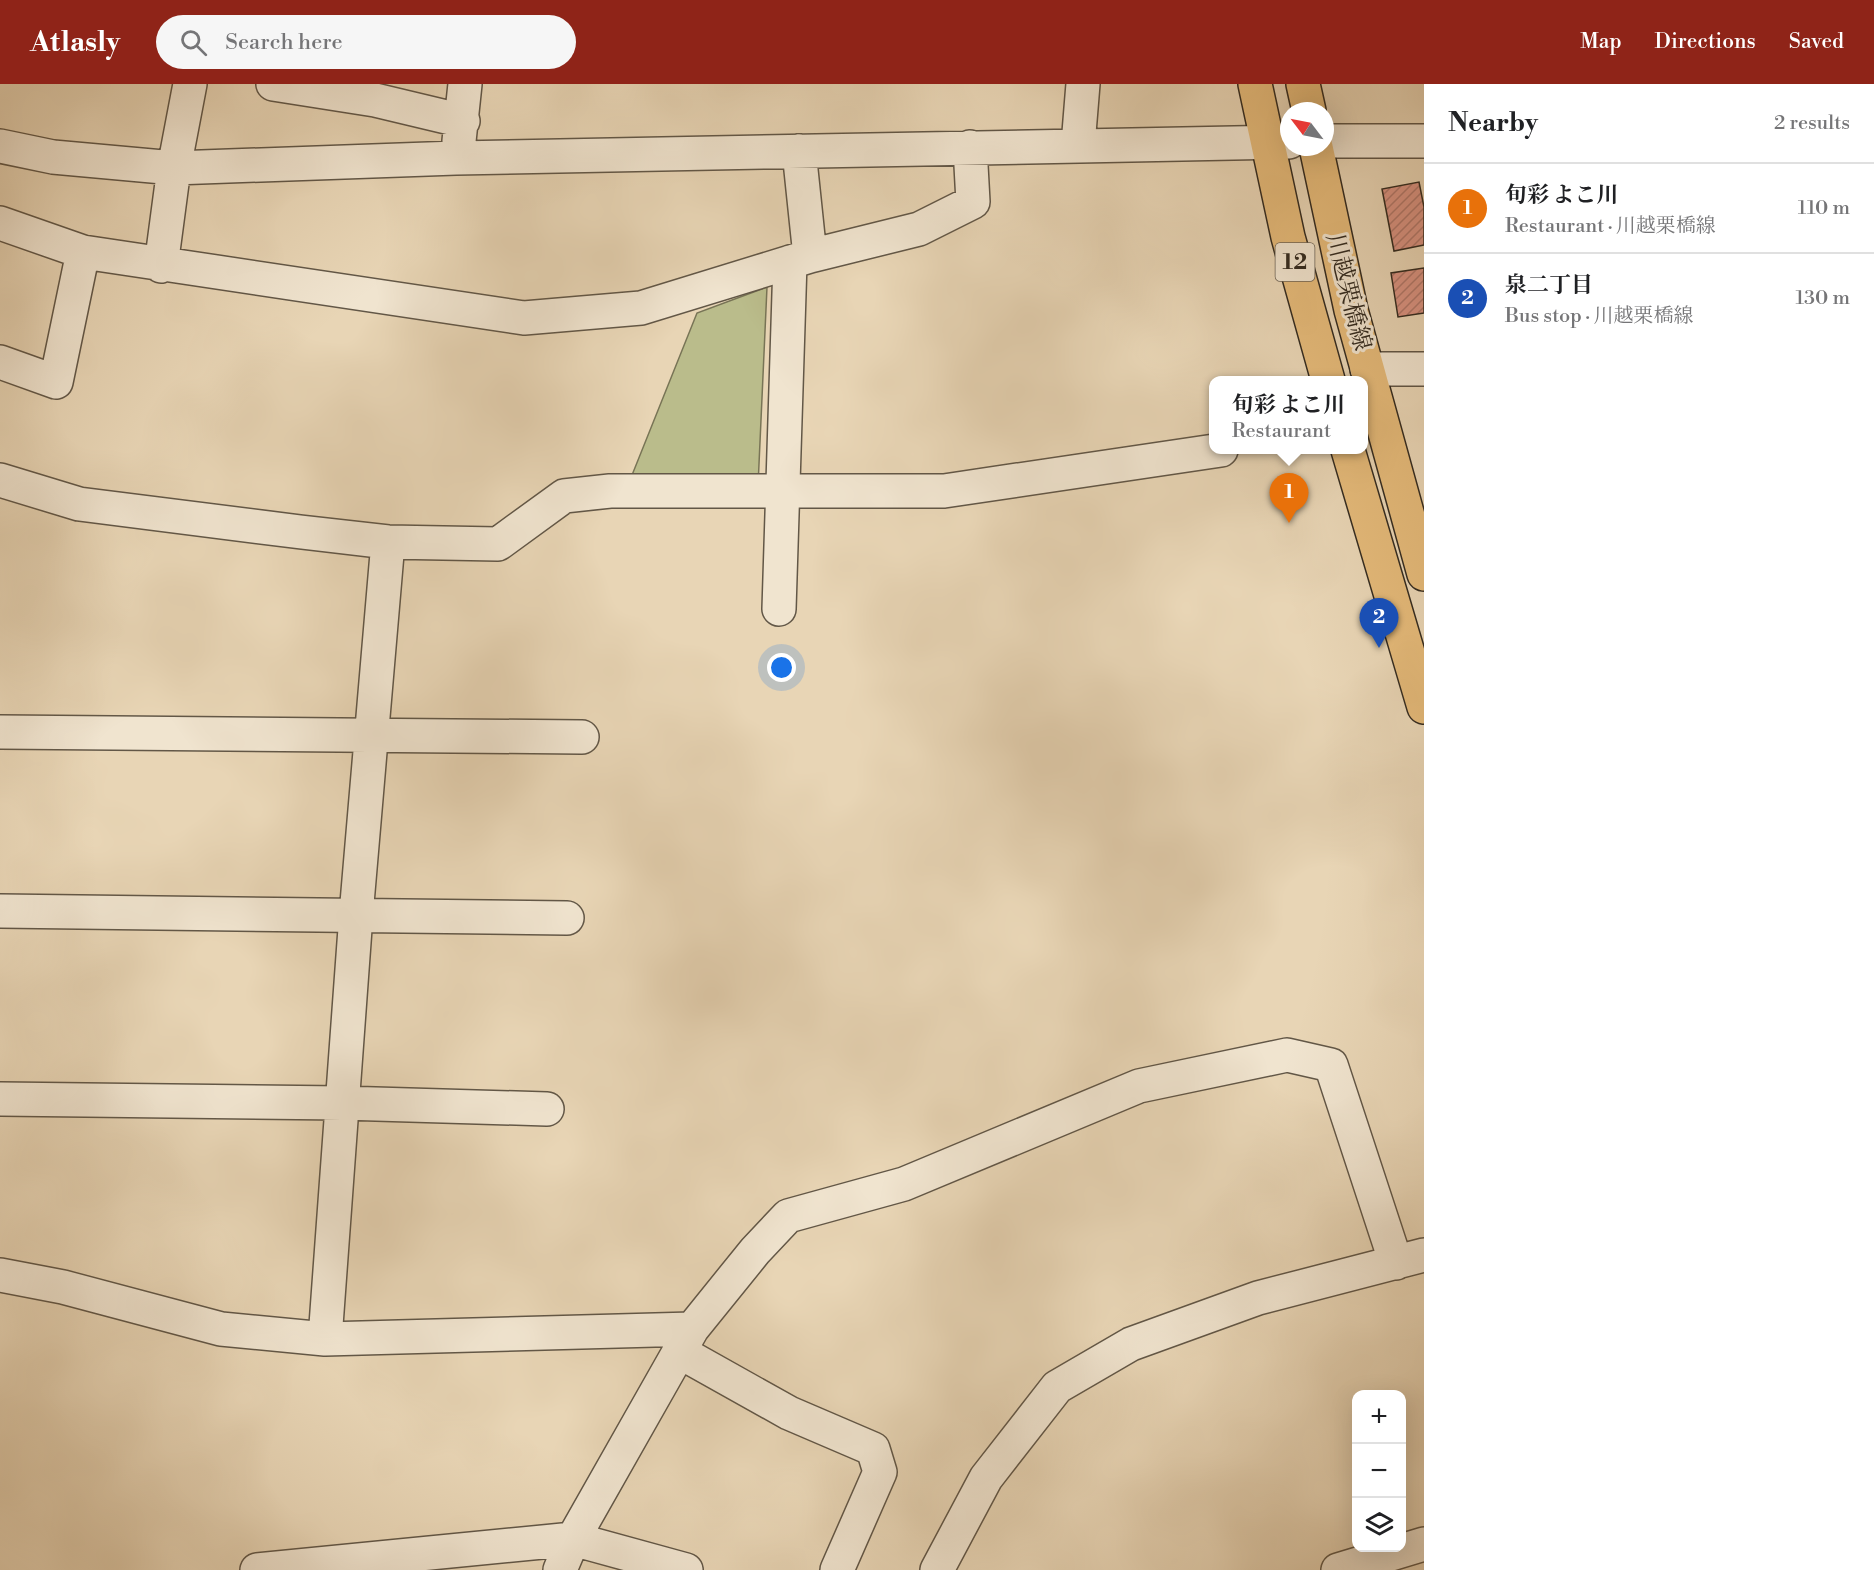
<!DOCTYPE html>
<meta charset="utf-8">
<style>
:root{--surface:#fff;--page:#f6f6f6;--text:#202124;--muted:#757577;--line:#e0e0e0;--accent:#8f2418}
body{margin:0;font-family:"Libre Bodoni","Noto Serif JP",serif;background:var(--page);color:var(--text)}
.controls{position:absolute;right:18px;bottom:18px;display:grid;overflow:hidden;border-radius:12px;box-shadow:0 6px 24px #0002}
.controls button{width:54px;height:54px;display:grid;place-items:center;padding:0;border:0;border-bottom:2px solid var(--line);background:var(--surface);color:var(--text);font:30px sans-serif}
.compass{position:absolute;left:1280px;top:18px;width:54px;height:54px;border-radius:50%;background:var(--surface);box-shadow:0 6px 24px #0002;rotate:302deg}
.you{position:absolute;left:782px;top:584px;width:21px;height:21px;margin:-15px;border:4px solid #fff;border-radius:50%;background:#1a73e8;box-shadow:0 0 0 9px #1a73e833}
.badge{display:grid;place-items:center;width:39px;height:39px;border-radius:50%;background:var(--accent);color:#fff;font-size:20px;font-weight:700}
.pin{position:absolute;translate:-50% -50px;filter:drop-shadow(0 2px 3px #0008)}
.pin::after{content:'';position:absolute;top:32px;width:21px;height:18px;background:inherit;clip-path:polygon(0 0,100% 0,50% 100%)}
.popup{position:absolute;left:1209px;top:292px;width:159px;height:78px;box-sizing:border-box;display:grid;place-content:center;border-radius:12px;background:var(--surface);filter:drop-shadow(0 2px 4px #0005);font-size:20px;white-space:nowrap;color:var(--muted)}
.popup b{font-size:22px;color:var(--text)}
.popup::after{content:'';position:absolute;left:50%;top:100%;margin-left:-12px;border:12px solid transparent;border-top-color:var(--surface)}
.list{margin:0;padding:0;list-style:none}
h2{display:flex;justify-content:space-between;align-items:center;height:78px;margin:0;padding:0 24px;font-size:26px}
h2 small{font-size:20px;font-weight:400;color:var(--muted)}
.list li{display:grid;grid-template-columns:39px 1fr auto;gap:18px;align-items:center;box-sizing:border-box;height:90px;padding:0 24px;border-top:2px solid var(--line)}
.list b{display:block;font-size:22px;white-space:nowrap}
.list p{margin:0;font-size:20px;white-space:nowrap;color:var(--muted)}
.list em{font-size:20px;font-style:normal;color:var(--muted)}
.icon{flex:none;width:33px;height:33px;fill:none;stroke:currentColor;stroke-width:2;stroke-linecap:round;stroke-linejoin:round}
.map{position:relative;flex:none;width:1424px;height:1486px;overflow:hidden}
header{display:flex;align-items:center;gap:36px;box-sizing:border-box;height:84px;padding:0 30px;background:var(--accent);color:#fff}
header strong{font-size:28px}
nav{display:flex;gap:33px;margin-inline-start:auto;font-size:21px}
.search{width:420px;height:54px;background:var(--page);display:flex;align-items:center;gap:15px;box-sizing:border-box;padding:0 21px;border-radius:33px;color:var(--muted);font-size:22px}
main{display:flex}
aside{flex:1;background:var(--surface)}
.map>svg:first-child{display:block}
</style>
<header>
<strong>Atlasly</strong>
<div class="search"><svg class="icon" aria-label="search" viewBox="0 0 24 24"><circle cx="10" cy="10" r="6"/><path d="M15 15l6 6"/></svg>Search here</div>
<nav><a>Map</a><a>Directions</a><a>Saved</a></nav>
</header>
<main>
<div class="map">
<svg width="1424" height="1486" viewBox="0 0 1424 1486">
<defs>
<pattern id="building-hatch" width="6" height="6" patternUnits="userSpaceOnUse" patternTransform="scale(1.5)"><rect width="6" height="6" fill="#d89382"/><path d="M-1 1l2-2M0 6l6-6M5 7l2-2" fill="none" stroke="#b0786a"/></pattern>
</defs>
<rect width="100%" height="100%" fill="#e8d5b5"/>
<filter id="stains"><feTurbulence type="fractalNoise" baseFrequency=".00333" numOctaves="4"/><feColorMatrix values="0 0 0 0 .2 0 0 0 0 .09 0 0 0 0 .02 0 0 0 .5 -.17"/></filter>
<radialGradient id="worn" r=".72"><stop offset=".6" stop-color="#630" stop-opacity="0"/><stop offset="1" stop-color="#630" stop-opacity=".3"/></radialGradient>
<path fill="#babc8b" stroke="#787456" stroke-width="1.5" d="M767 203 758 402 620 421 697 229Z"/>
<path fill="url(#building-hatch)" stroke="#352d22" stroke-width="1.5" d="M1419 98 1424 123V161L1394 167 1382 105Z
M1424 184V229L1398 233 1391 189Z"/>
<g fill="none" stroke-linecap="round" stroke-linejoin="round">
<g stroke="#625747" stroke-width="36">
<path id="minor" d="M273 0 375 16 463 37
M459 57 465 0
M1325 57H1424
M1078 61 1083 0
M0 62 53 73 174 84 456 74 1289 58
M799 67 810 172
M0 139 83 168 56 298 0 278
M83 168 524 234 641 224 810 172 919 145 973 118 970 63
M161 182 174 84 190 0
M1367 285H1424
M0 396 79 420 301 448 388 458 498 460 564 412 610 407H944L1221 366
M779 525 790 178
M0 648 582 653
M0 827 567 834
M0 1015 342 1019 547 1025
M0 1191 63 1203 221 1245 325 1255 692 1245
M325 1255 356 831 388 458
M680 1268 789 1329 873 1365 880 1388 837 1486
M257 1486 573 1455 686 1486
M560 1486 573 1455 692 1245 755 1167 788 1132 904 1100 1139 1002 1287 971 1331 981 1396 1179
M937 1486 986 1394 1057 1303 1131 1260 1258 1214 1424 1171
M1338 1486 1424 1460"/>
</g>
<g stroke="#352d22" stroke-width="36">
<path id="major" d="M1255 0 1288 153 1328 296
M1303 0 1309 27
M1316 63 1351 226 1424 490
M1348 366 1424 623"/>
</g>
<use href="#minor" stroke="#f0e4cf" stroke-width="33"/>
<use href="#major" stroke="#e4ba7a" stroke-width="33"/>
</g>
<g text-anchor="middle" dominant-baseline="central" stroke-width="6" stroke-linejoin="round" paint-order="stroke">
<rect fill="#f0e4cf" stroke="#6d6456" stroke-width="1.5" x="1275.5" y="159" width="39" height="38" rx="4.5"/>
<g font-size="22" font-weight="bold" fill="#352d22">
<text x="1295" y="178">12</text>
</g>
<g font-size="24" fill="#352d22" stroke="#f0e4cf">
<text transform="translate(1348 208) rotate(76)">川越栗橋線</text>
</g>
</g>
<rect width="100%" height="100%" filter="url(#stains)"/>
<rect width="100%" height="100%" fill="url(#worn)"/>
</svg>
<div class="controls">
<button>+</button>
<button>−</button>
<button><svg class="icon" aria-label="layers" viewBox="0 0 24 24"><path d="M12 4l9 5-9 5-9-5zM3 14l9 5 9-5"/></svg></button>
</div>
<svg class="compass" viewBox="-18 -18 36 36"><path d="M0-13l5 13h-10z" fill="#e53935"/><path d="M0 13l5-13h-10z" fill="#757577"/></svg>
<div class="you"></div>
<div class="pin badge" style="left:1289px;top:439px;background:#e8710a">1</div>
<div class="popup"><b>旬彩 よこ川</b>Restaurant</div>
<div class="pin badge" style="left:1379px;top:564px;background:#1a4fb4">2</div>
</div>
<aside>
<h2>Nearby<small>2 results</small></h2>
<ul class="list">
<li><span class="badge" style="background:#e8710a">1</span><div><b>旬彩 よこ川</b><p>Restaurant · 川越栗橋線</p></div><em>110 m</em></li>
<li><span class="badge" style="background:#1a4fb4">2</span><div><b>泉二丁目</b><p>Bus stop · 川越栗橋線</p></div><em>130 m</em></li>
</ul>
</aside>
</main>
